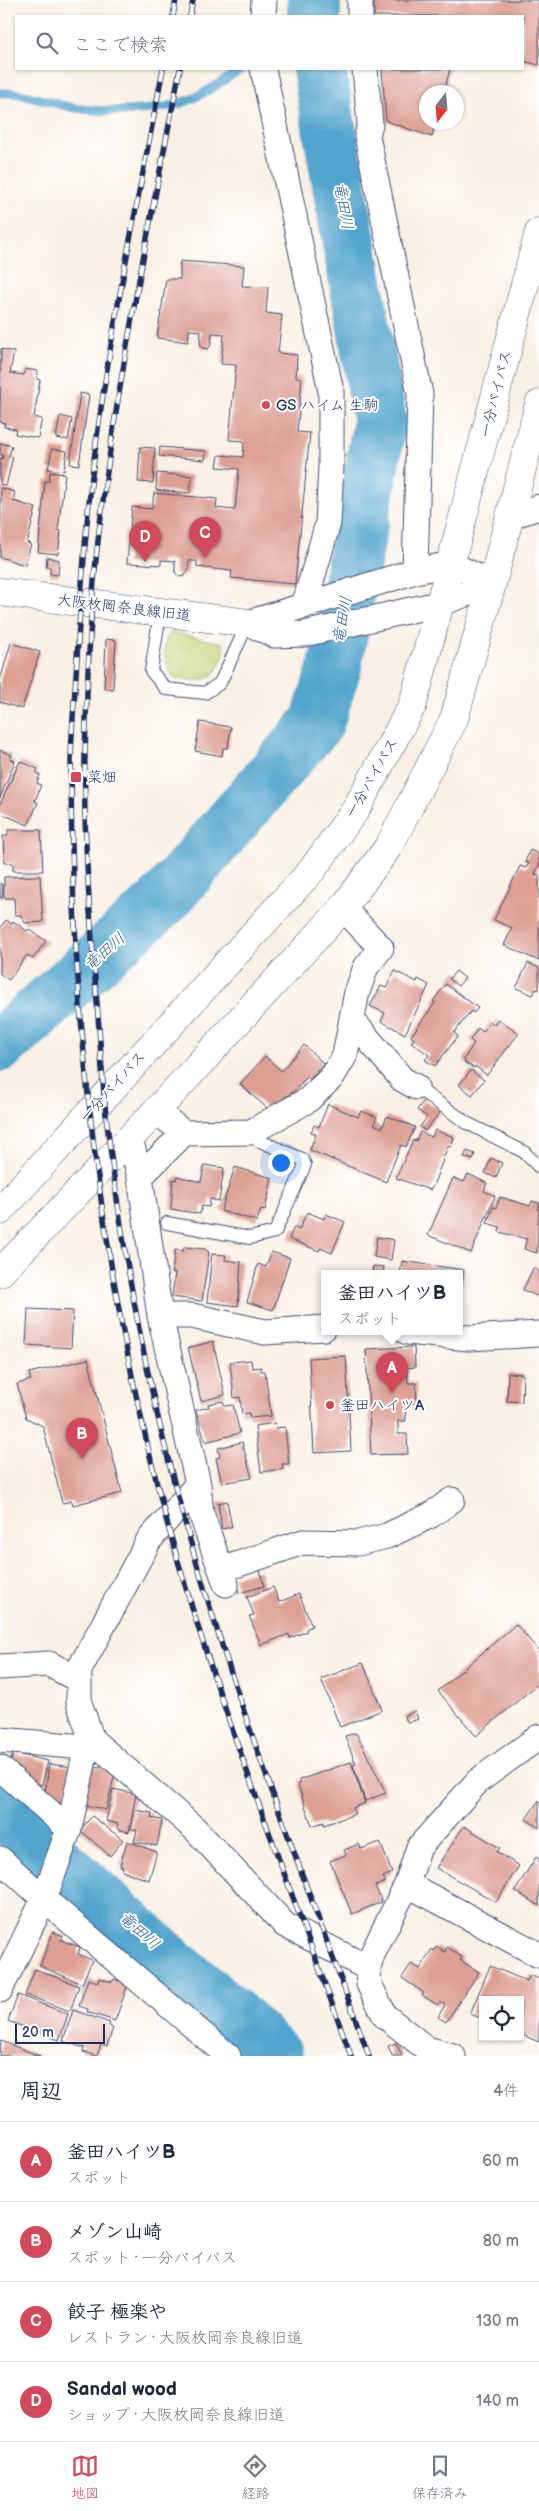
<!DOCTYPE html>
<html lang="ja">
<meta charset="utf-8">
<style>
:root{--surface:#fff;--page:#f2f2f3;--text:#1f2937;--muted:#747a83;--line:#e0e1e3;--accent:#d1495b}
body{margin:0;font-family:"Balsamiq Sans","Klee One",sans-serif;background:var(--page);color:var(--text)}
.controls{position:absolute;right:15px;bottom:15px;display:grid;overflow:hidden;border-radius:0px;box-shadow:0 1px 4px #0004}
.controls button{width:45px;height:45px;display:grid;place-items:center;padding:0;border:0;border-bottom:1px solid var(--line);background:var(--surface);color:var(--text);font:25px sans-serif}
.compass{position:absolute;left:419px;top:85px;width:45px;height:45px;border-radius:50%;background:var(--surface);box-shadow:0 1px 4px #0004;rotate:196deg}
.scale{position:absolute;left:15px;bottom:12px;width:90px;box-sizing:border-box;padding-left:5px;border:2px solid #1b2f5e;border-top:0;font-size:14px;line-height:18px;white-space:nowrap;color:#1b2f5e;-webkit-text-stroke:4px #fff;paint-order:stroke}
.you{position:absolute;left:280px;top:1162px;width:18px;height:18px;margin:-12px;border:4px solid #fff;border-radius:50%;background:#1a73e8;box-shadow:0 0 0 8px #1a73e833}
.badge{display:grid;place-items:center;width:32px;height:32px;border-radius:50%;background:var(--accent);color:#fff;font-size:16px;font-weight:700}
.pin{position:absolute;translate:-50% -41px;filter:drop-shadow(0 1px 2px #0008)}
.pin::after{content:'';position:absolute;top:26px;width:18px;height:15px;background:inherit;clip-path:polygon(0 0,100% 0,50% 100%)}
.popup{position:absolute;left:321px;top:1270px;width:142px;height:65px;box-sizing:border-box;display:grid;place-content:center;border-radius:0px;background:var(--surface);filter:drop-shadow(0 1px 4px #0005);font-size:16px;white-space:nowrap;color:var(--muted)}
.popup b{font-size:19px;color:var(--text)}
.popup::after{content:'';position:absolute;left:50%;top:100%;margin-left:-10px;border:10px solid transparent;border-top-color:var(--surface)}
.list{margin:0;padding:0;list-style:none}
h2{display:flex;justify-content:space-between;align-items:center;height:65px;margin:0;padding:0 20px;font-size:21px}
h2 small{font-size:16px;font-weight:400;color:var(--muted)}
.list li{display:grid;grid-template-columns:32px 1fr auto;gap:15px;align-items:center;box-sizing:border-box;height:80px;padding:0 20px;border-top:1px solid var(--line)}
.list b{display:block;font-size:19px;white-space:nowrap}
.list p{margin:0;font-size:16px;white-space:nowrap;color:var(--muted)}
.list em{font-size:16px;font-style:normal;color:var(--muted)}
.icon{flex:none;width:28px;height:28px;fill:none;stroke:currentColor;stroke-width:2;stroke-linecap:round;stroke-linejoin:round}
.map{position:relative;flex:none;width:539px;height:2056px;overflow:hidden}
.search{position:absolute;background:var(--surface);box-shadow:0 1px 4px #0004;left:15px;right:15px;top:15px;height:55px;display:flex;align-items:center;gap:12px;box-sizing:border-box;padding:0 18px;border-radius:0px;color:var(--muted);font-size:19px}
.sheet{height:385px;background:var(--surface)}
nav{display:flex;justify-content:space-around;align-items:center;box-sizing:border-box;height:70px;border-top:1px solid var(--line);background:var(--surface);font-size:14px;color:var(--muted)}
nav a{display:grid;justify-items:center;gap:2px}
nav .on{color:var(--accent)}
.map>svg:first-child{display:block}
</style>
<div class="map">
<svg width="539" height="2056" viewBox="0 0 539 2056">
<rect width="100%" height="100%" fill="#fff"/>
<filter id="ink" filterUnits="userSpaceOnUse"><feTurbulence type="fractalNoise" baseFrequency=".02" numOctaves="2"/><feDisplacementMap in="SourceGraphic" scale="10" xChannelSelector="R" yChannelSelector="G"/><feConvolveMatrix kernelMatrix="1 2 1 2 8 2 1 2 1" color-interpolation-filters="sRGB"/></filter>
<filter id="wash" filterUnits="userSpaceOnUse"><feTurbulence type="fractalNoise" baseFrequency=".0096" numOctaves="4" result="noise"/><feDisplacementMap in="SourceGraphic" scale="20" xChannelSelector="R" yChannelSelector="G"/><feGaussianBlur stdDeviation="1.12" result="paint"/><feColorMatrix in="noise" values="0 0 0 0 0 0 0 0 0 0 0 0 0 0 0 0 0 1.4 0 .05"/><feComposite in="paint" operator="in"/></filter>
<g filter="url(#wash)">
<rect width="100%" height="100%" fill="#faf0e3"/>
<path fill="#c3d274" stroke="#6f8069" d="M171 632 223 643C225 651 224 653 221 661 212 685 197 680 175 679 165 667 159 645 171 632Z"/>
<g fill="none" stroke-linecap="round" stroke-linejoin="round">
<path stroke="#51a4cd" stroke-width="9" d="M0 93C26 91 50 104 75 108 105 113 152 112 181 103 203 96 222 81 241 69"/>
<path stroke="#51a4cd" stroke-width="54" d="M314 0V16
M0 1045 165 899 317 723 335 666 380 421 319 69
M0 1809 175 1966 242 2022 276 2056"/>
</g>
<g id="blocks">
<path fill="#dd9f92" d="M374 0H539V65L523 61V16H374Z
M382 69H450L444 92H426V122H436L432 137 386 121Z
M180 261 244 266 242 286 268 287 266 313 282 315 278 353 297 355 296 377 302 378 297 432 310 433 295 584 231 578 232 571 197 567V561H189L188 572 184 576 179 577 175 572V561L161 560V565L127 563 132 507 152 509 154 493 217 499 216 508 235 510 239 469 217 467 219 455 243 457 244 441 229 440 236 365 221 364 224 334 212 333 211 345 208 349 202 348 200 343 201 331 189 330 188 342 157 338 166 279H180Z
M1 349 14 352 10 373 24 375 25 369 38 371 37 379 40 380 34 417 42 419 38 438 15 434 16 429 4 427 5 423 0 422Z
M80 393 89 395 79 465 70 464Z
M60 416 72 419 68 440 56 438Z
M0 443 12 446 9 456 13 457 6 486 0 484V459H2L3 455 0 454Z
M140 447 155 448 153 483 138 482Z
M160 447 206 451 205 460 159 456Z
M52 449 67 451 64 471 48 469Z
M50 472 65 474 58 530 61 531 58 554 38 552 45 481H49Z
M157 473 192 476 190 493 156 490Z
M1 488 15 492 13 501 36 508 27 543 31 544 25 565 0 557Z
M47 557 59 560 58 575 50 574V567H46Z
M106 639 116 640 113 689H104Z
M11 643 40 652 22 709 0 702V680Z
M200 722 231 727 228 748H223L222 756 195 751Z
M0 750 12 755 10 759 15 761 0 798Z
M20 761 38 769 36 773 40 775 37 783 41 785 35 801 38 803 28 825 0 813V804Z
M8 830H41L43 871H13V863H4L3 836H8Z
M530 850 539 854V865L535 874 539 875V961L504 945 512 928 494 920 520 866 526 868 529 863 525 862Z
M40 876 43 922 25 923 21 915H15L14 898H4V877Z
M0 883 3 885 2 899 0 897Z
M6 920 12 924 13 921 27 931 29 929 46 941 33 959 27 955 9 980 0 974V928Z
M528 963 539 968V990L536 989 533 995 516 988Z
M395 971 417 982 418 979 429 985 405 1034 381 1021 385 1013 370 1006 381 986 386 988Z
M456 971 465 978 458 986 449 979Z
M446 984 478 1008 474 1013 471 1011 454 1033 458 1036 435 1066 425 1060 429 1055 411 1042 414 1039 411 1036 435 1003 433 1001Z
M498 1019 519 1033 487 1075 475 1066 474 1068 465 1063 464 1059 474 1043 470 1040 478 1028 483 1032 490 1021 494 1025Z
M304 1045 324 1064 310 1079 307 1077 293 1092 268 1109 240 1084 265 1056 281 1071Z
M471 1070 484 1080 472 1095 459 1085Z
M424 1100 441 1111 425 1131 420 1127 427 1117 417 1110Z
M328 1104 358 1117 361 1111 377 1117 374 1124 382 1128 387 1116 415 1127 406 1147 401 1145 386 1182 310 1150 316 1134 311 1132 314 1125 319 1127Z
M435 1130 454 1137 451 1147 448 1146 433 1186 430 1190 396 1178 413 1140 416 1141 420 1132 432 1137Z
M467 1151 475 1154 473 1160 464 1157Z
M491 1158 502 1163 496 1178 485 1173Z
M204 1165 224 1168 219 1201 210 1199 209 1207 202 1206 200 1214 171 1209 173 1179 176 1180 177 1176 201 1182Z
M235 1167 272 1178 265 1210 261 1209 257 1221 221 1211Z
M468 1174 487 1183 484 1191 495 1196 471 1253 428 1235 453 1178 464 1182Z
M500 1197 530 1206 532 1201 539 1203 537 1253 524 1249 527 1239 499 1232 500 1227 487 1223 493 1207 496 1208Z
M307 1212 324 1219 326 1214 345 1222 332 1253 320 1248 319 1251 289 1239 294 1227 299 1230Z
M377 1237 394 1240 391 1260 374 1257Z
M184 1247 205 1249 209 1252 202 1301 172 1297 175 1273H172L175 1250 183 1251Z
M271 1252 290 1258 273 1310 247 1302 258 1264 266 1267Z
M212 1254 226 1255 225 1260 241 1262 238 1306 207 1302Z
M402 1261 464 1270 461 1291 460 1274H400Z
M373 1266 384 1267 383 1274H372Z
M533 1268 539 1271V1297L523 1290Z
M28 1309 73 1311 71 1348 26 1345Z
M213 1341 225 1395 201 1401 188 1348Z
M414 1347 415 1367 407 1368 408 1383H416L417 1403 405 1404 406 1421H398V1434H407L408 1454 371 1455 366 1349Z
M346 1356 351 1451 314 1453 309 1358Z
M88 1359 122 1493 73 1505 72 1501 62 1503 43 1426 26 1418 17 1384 31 1380 29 1373Z
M251 1360 252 1368 261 1367V1371H265L271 1416 250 1418 249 1413 242 1414 240 1397 234 1398 230 1362Z
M508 1373 523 1374 522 1402 507 1401Z
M223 1401 225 1406 233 1405 240 1433 205 1442 196 1410 209 1407 208 1404Z
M275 1423 276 1428 285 1427 289 1464H282L283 1469 261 1472 255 1426Z
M242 1442 252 1478 222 1483 216 1458 220 1457 218 1448Z
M227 1501 232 1527 222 1529 218 1503Z
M260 1570 264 1586 239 1593 234 1577Z
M273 1587 279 1602 299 1594 312 1626 306 1629 307 1631 290 1638 289 1634 261 1645 249 1616 254 1615 247 1597Z
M516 1624 539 1651V1683L476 1736 438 1691Z
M363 1663 382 1710 340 1727 321 1679Z
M415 1711 418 1719 408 1723 404 1716Z
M356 1733 386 1793 365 1801 353 1765 356 1764 345 1736Z
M13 1753 48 1761 42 1785 27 1781 10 1766Z
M351 1762 365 1803 353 1808 355 1814 324 1825V1822L312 1826 298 1785 300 1784 299 1780Z
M101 1763 108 1765 107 1770 115 1773 106 1810 83 1804 92 1767 100 1768Z
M49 1764 72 1767 64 1804 47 1801 45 1793Z
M113 1789 136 1794 129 1832 117 1829 118 1824 106 1821Z
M539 1800V1828L526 1819Z
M135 1810 152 1813 151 1818 162 1820 157 1846 134 1842 137 1830 131 1829Z
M92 1816 123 1840 110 1856 80 1830Z
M464 1826 500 1848 497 1852 519 1866 496 1902 436 1868Z
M127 1841 157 1852 149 1880 122 1871 123 1867 120 1866Z
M380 1842 392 1873 383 1877 386 1882 375 1886 382 1902 352 1914 330 1861 346 1855 344 1850 359 1844 361 1849Z
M536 1857 539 1859V1906L515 1891Z
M53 1932 63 1936 61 1940 80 1947 78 1954 92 1960 82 1984 40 1966Z
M437 1946 445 1952 447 1947 462 1957 460 1960 479 1972 446 2022 438 2017 445 2005 440 2002 437 2005 422 1995 424 1993 402 1978 411 1964 420 1969 432 1949 434 1951Z
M490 1966 527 1981 530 1975 539 1979V2042L520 2034V2000H483V2019L470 2014Z
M35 1969 79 1986 70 2011 25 1995Z
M99 1978 112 1982 114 1979 128 1984 115 2021 87 2012 88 2009 79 2006 88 1979 98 1982Z
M18 1995 68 2014 59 2040 8 2021Z
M73 2010 110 2023 109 2026 113 2028 107 2046 101 2044 97 2056 83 2052 84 2048 63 2041Z
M1 2041 40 2056H0Z
M396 2043 402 2056H392L388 2046Z"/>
</g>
</g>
<g filter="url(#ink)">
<use href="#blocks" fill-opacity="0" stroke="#3c4c72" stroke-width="1"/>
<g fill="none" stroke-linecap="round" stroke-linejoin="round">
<g stroke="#3c4c72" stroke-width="14">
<path id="service" d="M160 613 151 671 166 689 205 693 220 683 248 623
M416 1087 467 1123 524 1152 539 1167
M167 1223 250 1238 275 1232 305 1165 302 1159 260 1141 251 1132"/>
</g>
<g stroke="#3c4c72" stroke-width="27">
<path id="minor" d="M360 0V16
M263 16 264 0
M263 69 331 391V467L328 523 304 606
M365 69 370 124 367 136 420 394 415 571
M509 517 539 507
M248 623 415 571 451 564 492 584
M248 623 274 635 304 634 442 603 492 584
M353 1021 402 1079 416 1087
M156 1111 184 1133 251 1132 308 1100 332 1077 345 1055 357 992 366 967 381 948 343 908
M130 1138 140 1177 160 1316 198 1484 201 1513 226 1584
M140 1177 184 1133
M160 1316H192L265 1332 324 1328
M407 1332 469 1338 539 1334
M198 1484 149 1540 79 1670V1703L92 1740 195 1829 285 1925 368 1968
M221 1570 303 1542 358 1543 387 1536 431 1515 452 1500
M0 1667 49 1664 79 1680
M0 1740 84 1747 92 1740
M0 1768 69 1829
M0 1859 44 1899 228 2056
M407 1884 539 1955
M0 1990 44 1899 69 1829 84 1759V1747
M453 2056 427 2049 385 2016 369 1984 368 1968 372 1955 407 1884 419 1847 478 1781 539 1737"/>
</g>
<g stroke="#3c4c72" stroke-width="29">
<path id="tertiary" d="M0 592 248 623"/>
</g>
<g stroke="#3c4c72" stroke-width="29">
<path id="trunk" d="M0 1211 312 870 356 809 413 704 539 232
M0 1273 156 1111 343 908 389 846 454 719 492 584 539 404"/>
</g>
<use href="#service" stroke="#fff" stroke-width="12"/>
<use href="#minor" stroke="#fff" stroke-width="25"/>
<use href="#tertiary" stroke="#fff" stroke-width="28"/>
<use href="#trunk" stroke="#fff" stroke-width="28"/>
<g stroke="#1b2f5e" stroke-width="5.5">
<path id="rail" d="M173 16 176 0
M190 16 193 0
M163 69C135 216 103 363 88 512 83 566 79 621 76 675 74 706 71 736 71 767 71 1019 100 1271 165 1515 215 1699 287 1877 351 2056
M180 69C152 213 122 356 103 501 91 585 87 672 85 756 83 834 90 914 96 991 100 1035 102 1080 107 1124 123 1255 147 1387 183 1515 233 1698 304 1877 369 2056"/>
</g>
<use href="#rail" stroke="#fff" stroke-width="4" stroke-dasharray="11" stroke-linecap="butt"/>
</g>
</g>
<g fill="#d1495b" stroke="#fff" stroke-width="2">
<circle cx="266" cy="405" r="5"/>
<rect x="70" y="771" width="12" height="12" rx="2.5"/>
<circle cx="330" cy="1405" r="5"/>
</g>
<g text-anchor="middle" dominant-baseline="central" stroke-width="4" stroke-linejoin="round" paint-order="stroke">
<g font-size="15" fill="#1b2f5e" stroke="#fff">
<text transform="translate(496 394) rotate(-76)">一分バイパス</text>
<text transform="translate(124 608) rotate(7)">大阪枚岡奈良線旧道</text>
<text transform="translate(372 778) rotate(-60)">一分バイパス</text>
<text transform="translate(113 1087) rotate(-48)">一分バイパス</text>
</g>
<g font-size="15" fill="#1b2f5e" stroke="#fff" text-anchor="start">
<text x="276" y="405">GS ハイム 生駒</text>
<text x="87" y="777">菜畑</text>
<text x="340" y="1405">釜田ハイツA</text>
</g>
<g font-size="16" font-style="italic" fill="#315e8a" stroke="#fff">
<text transform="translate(343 206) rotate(80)">竜田川</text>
<text transform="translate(343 620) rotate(-80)">竜田川</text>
<text transform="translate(105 952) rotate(-41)">竜田川</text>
<text transform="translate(139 1931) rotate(41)">竜田川</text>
</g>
</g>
</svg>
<div class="controls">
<button><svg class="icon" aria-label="locate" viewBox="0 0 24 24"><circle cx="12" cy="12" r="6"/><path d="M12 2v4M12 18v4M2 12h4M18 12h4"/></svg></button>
</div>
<svg class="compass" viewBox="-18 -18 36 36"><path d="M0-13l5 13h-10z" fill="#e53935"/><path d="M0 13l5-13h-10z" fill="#747a83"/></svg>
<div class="scale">20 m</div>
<div class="you"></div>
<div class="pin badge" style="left:392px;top:1393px">A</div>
<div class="popup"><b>釜田ハイツB</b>スポット</div>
<div class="pin badge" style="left:82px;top:1459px">B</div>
<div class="pin badge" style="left:205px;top:558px">C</div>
<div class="pin badge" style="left:145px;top:562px">D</div>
<div class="search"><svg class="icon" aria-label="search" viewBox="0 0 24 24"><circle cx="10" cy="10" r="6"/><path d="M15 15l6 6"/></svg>ここで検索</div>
</div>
<section class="sheet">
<h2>周辺<small>4件</small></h2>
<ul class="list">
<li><span class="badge">A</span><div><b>釜田ハイツB</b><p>スポット</p></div><em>60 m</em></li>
<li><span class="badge">B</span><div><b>メゾン山崎</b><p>スポット · 一分バイパス</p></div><em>80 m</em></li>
<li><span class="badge">C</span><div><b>餃子 極楽や</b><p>レストラン · 大阪枚岡奈良線旧道</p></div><em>130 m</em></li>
<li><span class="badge">D</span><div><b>Sandal wood</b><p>ショップ · 大阪枚岡奈良線旧道</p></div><em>140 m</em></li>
</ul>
</section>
<nav>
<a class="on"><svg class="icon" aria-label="map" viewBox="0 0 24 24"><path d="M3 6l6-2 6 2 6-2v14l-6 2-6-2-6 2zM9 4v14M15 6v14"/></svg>地図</a>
<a><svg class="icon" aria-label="directions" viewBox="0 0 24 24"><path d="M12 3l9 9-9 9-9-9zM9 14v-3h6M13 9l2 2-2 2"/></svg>経路</a>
<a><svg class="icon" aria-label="saved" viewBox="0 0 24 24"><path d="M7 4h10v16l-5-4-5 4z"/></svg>保存済み</a>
</nav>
